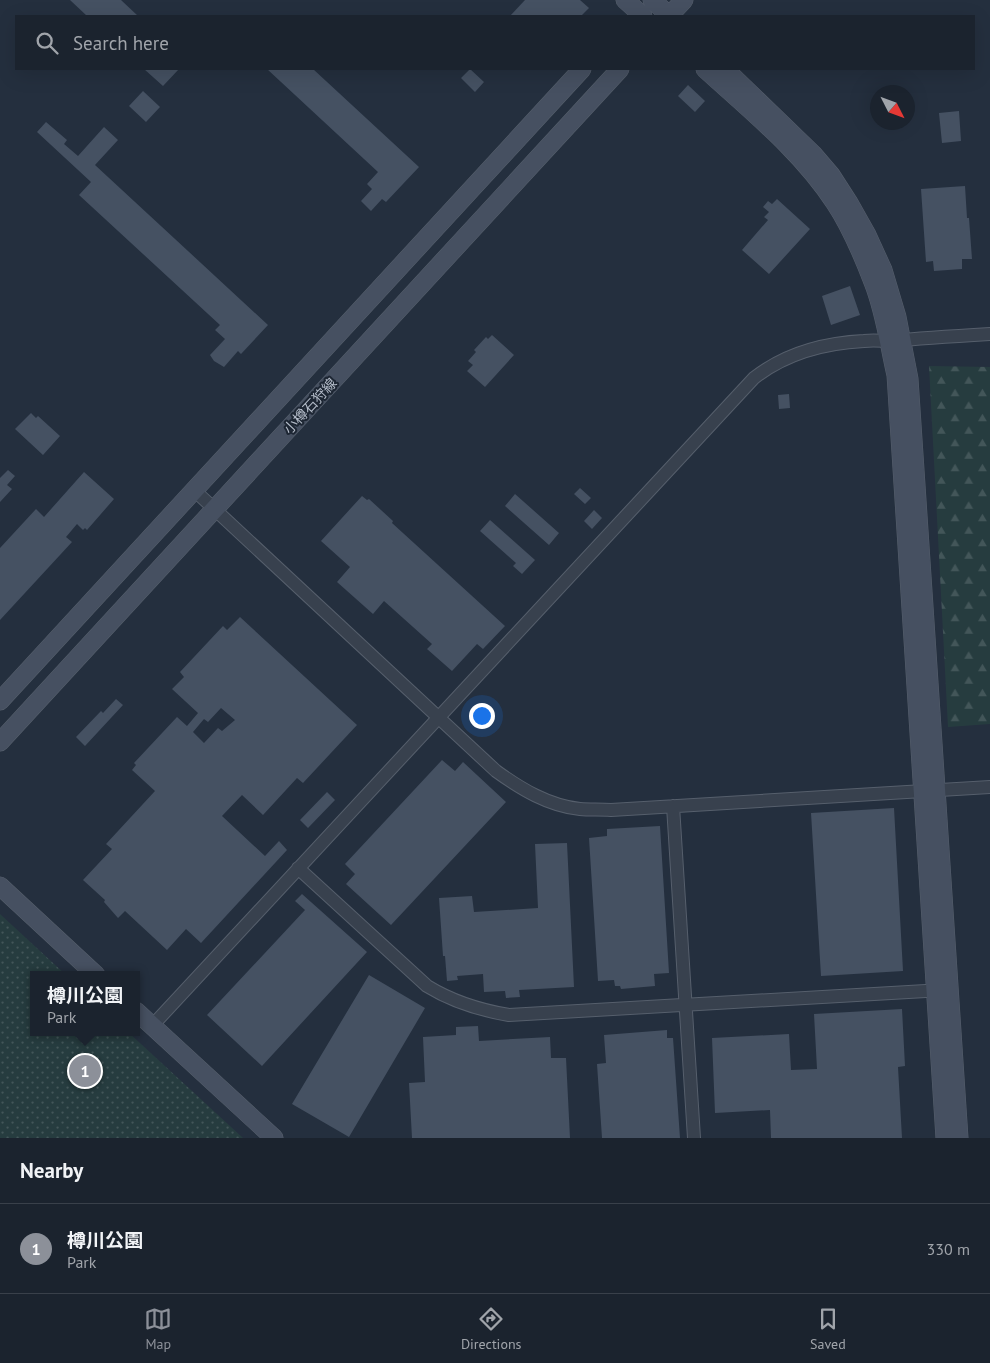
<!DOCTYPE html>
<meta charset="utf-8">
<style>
:root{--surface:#1b232e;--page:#242b36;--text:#f1f3f6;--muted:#a0a4aa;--line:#39404a;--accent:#8c9099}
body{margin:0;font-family:"PT Sans","Noto Sans JP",sans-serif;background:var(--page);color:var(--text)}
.compass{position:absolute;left:870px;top:85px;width:45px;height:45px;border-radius:50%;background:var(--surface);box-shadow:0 5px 20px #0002;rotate:132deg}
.you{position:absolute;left:481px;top:715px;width:18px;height:18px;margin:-12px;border:4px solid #fff;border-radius:50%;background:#1a73e8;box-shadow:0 0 0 8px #1a73e833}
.badge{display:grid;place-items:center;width:32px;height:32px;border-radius:50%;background:var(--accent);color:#fff;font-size:16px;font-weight:700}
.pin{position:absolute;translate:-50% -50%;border:2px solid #fff;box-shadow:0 1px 5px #0006}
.popup{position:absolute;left:30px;top:971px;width:110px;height:65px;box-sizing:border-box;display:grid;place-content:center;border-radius:0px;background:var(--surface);filter:drop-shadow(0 1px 4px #0005);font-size:16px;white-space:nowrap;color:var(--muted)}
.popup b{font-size:19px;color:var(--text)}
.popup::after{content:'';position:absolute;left:50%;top:100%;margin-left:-10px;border:10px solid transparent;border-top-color:var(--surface)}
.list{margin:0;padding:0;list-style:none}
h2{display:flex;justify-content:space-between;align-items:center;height:65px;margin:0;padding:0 20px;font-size:21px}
h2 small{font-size:16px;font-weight:400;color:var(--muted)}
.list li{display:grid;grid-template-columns:32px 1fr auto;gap:15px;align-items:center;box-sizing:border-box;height:90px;padding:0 20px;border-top:1px solid var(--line)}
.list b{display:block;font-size:19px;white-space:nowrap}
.list p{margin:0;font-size:16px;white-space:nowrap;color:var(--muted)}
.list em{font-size:16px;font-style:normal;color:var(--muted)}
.icon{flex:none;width:28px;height:28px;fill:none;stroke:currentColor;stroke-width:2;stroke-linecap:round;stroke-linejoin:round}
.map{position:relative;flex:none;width:990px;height:1138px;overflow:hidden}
.search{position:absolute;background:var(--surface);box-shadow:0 5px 20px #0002;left:15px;right:15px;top:15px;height:55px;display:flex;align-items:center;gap:12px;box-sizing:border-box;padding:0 18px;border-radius:0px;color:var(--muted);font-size:19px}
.sheet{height:155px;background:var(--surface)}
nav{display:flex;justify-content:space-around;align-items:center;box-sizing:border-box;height:70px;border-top:1px solid var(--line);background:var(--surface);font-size:14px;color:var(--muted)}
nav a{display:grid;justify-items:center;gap:2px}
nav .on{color:var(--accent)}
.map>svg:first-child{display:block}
</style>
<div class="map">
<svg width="990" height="1138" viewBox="0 0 990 1138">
<defs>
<pattern id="green-dots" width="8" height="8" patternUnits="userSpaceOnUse" patternTransform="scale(1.25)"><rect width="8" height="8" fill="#263c3f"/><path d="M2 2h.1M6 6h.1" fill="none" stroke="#435659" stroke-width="1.8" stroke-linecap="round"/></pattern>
<pattern id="forest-firs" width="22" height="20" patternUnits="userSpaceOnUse" patternTransform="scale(1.25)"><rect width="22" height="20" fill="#263c3f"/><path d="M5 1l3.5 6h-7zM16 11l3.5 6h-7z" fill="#435659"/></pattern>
</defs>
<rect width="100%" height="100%" fill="#242f3e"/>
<path fill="url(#green-dots)" d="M0 914 66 975H34V1032H128L243 1138H0Z"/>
<path fill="url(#forest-firs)" d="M929 366 990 367V724L948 727Z"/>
<path fill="#455162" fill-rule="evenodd" d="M70 0H121L138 16H87Z
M525 0H580L589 8 581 16H510Z
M144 69H179L163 86Z
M267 69H313L419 167 386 202 382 199 371 211 361 201 372 189 367 184 378 172Z
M470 69 484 82 475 92 461 78Z
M688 85 705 101 695 112 678 96Z
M143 91 160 107 146 122 129 106Z
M959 111 961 141 942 143 939 113Z
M46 122 67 140 64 144 78 156 104 127 118 140 95 165 268 325 241 354 238 351 224 367 214 361 210 355 225 339 215 330 220 325 79 195 91 182 37 132Z
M965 186 967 218H969L972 259H962V269L934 271 933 261 926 262 921 189Z
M777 199 810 229 769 274 742 250 768 220 764 217 769 212 763 207 768 201 772 204Z
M850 286 860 315 831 325 822 296Z
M492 335 514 355 485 387 467 371 473 365 468 361 476 352 474 350 486 337 488 339Z
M789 394 790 408 779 409 778 395Z
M31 413 36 418 38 416 60 436 43 455 15 429Z
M8 470 15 476 7 485 12 489 0 502V478Z
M84 472 114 499 87 530 85 528 83 530 77 524 66 537 72 542 0 620V548L36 509 44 517Z
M580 488 591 498 585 504 574 494Z
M515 494 559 533 549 545 505 506Z
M362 496 367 500 369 499 393 521 392 523 505 626 483 649 477 644 452 671 427 649 432 644 384 601 373 614 337 582 350 567 321 541Z
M594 510 602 518 592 529 584 521Z
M490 520 535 560 522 574 513 566 516 563 480 531Z
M240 617 357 725 303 783 297 778 263 815 242 795 222 816 265 856 279 841 287 850 201 943 186 929 167 950 125 911 118 918 104 902 105 900 83 880 112 849 106 844 155 791 132 770 136 765 134 763 177 717 187 726 198 713 172 689 184 677 180 672 223 626 227 630ZM221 708 235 720 222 731 218 728 204 743 193 732 204 719 208 722Z
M116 699 123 705 85 746 76 737 101 711 103 713Z
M442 760 455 771 463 762 506 802 391 925 346 884 355 874 345 864Z
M327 792 335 800 308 828 300 820Z
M894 808 903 971 821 976 811 813Z
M660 826 669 973 654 974 655 986 621 989 620 986H615L614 980 598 981 589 838 607 836V829Z
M567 843 574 987 519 990 520 997 506 998 505 991 484 992 483 974 457 976 458 980 447 981 445 956H443L439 898 472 896 474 912 538 908 535 844Z
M302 894 367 952 262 1066 207 1015 305 910 295 901Z
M369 975 425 1008 349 1137 292 1104Z
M902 1009 905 1066 898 1067 902 1138H771L770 1110 715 1113 712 1038 789 1034 791 1070 817 1069 814 1014Z
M478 1026 479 1041 550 1037 551 1058H566L570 1138H412L409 1083 425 1082 423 1037 456 1035V1027Z
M667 1030V1038H673L680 1138H602L597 1064 606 1063 604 1035Z"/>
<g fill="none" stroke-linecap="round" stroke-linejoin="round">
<g stroke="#565f6c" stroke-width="14">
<path id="street" d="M194 490 496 771C521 789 549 806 580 809 590 810 601 809 611 810L990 787
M673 806 694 1138
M298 868 427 986C453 1002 479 1010 509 1015L943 990
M152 1026 754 378C786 353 824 343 864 341 873 340 882 341 891 341 924 338 957 336 990 334"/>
</g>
<g stroke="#565f6c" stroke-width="19">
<path id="secondary" d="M625 0 643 16
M652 0 670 16
M669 16 684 0
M705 69C751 111 801 151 835 203 851 227 863 256 873 282 885 312 889 345 896 375L945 1138
M725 69 813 154 831 175 849 203 867 235 883 270 897 317 909 379 959 1138
M0 701 582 69
M0 742 620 69
M0 886 96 975
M136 1011 274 1138"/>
</g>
<use href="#street" stroke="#38414e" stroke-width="12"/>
<use href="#secondary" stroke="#465061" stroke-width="18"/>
</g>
<g text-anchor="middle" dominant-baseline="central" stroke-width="4" stroke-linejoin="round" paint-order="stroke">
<g font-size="14" fill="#b4bcc9" stroke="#1d2633">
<text transform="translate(310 406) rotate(-47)">小樽石狩線</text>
</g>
</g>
</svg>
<svg class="compass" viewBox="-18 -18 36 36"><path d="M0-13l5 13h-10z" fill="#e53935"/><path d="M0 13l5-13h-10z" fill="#a0a4aa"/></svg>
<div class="you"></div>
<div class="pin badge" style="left:85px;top:1071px">1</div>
<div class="popup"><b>樽川公園</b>Park</div>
<div class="search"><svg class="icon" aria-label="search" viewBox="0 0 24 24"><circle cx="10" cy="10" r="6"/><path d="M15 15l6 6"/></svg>Search here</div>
</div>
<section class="sheet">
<h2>Nearby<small></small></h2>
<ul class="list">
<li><span class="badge">1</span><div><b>樽川公園</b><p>Park</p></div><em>330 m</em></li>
</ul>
</section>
<nav>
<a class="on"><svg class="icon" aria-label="map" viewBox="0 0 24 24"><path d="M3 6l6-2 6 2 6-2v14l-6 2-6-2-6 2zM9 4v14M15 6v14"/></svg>Map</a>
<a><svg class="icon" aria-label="directions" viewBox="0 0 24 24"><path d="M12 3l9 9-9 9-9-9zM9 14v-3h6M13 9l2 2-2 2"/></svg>Directions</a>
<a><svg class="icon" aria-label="saved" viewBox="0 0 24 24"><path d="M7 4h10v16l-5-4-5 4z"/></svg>Saved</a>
</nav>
